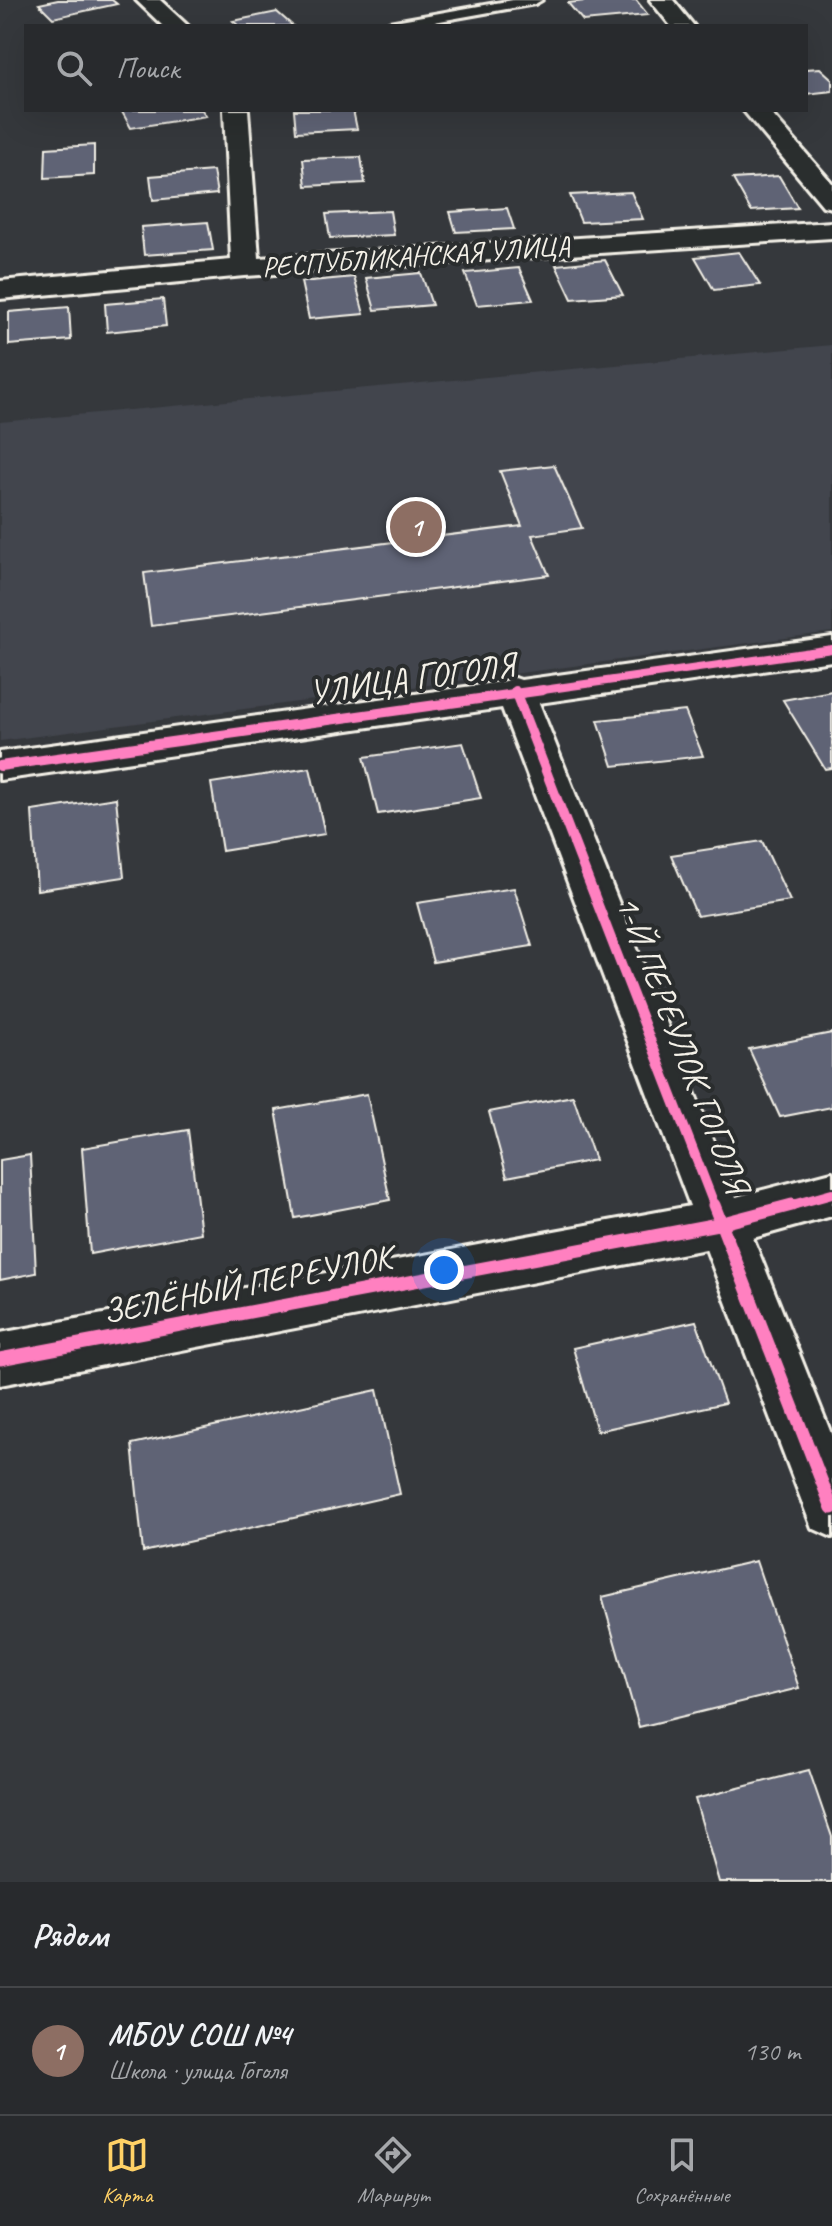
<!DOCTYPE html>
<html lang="ru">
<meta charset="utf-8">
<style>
:root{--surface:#282a2d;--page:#303235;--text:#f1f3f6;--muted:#a5a7aa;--line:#444649;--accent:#ffd166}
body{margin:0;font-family:Caveat,sans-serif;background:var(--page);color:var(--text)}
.you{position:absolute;left:444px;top:1270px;width:28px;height:28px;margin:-20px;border:6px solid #fff;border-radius:50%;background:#1a73e8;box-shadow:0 0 0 12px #1a73e833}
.badge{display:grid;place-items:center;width:52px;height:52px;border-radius:50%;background:var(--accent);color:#fff;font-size:26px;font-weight:700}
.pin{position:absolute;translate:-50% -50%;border:4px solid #fff;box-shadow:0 2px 8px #0006}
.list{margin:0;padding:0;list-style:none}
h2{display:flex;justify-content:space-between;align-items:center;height:104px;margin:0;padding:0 32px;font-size:34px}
h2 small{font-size:26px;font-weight:400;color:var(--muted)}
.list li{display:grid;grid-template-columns:52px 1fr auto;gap:24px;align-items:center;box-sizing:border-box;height:128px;padding:0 32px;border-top:2px solid var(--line)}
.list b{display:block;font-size:30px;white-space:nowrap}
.list p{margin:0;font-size:26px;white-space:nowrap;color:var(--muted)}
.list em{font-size:26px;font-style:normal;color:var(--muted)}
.icon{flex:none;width:44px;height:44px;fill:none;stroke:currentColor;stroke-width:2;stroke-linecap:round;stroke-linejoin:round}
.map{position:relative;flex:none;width:832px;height:1882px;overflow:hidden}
.search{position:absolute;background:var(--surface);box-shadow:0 8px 32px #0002;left:24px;right:24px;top:24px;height:88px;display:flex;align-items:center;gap:20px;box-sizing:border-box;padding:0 28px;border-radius:0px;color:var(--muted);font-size:30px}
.sheet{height:232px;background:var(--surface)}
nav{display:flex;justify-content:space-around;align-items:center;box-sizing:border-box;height:112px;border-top:2px solid var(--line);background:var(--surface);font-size:22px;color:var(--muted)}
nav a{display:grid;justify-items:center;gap:4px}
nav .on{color:var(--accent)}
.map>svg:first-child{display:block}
</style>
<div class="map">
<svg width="832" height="1882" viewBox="0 0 832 1882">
<rect width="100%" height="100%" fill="#35383c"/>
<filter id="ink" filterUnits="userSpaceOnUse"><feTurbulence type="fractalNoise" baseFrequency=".0125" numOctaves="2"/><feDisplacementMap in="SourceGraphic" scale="16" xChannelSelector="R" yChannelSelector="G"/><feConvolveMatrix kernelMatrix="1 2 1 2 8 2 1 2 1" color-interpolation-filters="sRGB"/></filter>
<g filter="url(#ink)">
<path fill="#42454d" d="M832 345V632L0 741V422Z"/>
<path fill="#5f6375" stroke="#f4f1e8" stroke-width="2" d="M58 0H112L117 4 53 18 39 4Z
M593 0H636L648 15 583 21 568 3Z
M277 12 293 26H239L233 21Z
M820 68 832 79V91L806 94V69Z
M121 110H202L206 116 131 128Z
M294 110H353L357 129 296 132Z
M94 145V175L45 178 46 148Z
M361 157 365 183 306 186 303 159Z
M213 171 217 194 153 200 150 176Z
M779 176 798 208 751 211 733 179Z
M631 192 643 219 581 222 570 195Z
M507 208 514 229 456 232 450 212Z
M390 211 394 235 330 238 326 214Z
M208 222 213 250 144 255 141 227Z
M739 252 760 285 714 290 695 257Z
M605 260 623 295 572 299 556 265Z
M519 268 533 300 477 305 465 273Z
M421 273 432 305 375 310 366 278Z
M354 277 364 314 309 319 301 282Z
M163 299 166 326 107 332 105 304Z
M69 307 71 340 9 345V312Z
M554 465 582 528 532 535 549 575 151 626 144 573 522 526 500 471Z
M832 691V768L825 769 783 700Z
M685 711 703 756 613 766 598 720Z
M463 743 481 798 378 814 364 757Z
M310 768 325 834 222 851 211 783Z
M116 798 124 877 37 890 32 811Z
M762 841 790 901 697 916 671 855Z
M514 888 532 946 433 962 417 903Z
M832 1033V1107L780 1117 749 1049Z
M367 1094 390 1200 295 1218 276 1110Z
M573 1096 595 1160 507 1177 489 1112Z
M188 1130 201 1233 90 1254 82 1148Z
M30 1155 36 1273 0 1280V1160Z
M696 1321 725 1403 597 1431 573 1348Z
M377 1390 400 1494 143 1552 132 1444Z
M756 1561 799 1688 639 1727 602 1597Z
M809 1770 832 1837V1882H719L695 1799Z"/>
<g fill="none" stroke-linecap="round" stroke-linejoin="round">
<g stroke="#f4f1e8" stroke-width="6">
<path id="service" d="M513 0H542L535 4 412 26H382L389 22Z"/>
</g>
<g stroke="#f4f1e8" stroke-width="6">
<path id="minor" d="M136 0H160L188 26H163Z
M650 0H673L694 26H671Z
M224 110H248L259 258 832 222V238L245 276 0 299V281L231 260Z
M743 110H768L832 183V208L823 206Z
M832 637V661L539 703 736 1197 832 1172V1216L753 1238 832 1436V1537L812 1528 706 1249 0 1385V1333L690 1206 502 708 0 780V752L501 682 515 678 521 680Z"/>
</g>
<use href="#service" fill="#2a2d2e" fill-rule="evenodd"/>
<use href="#minor" fill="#2a2d2e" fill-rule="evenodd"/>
<g stroke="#2a2d2e" stroke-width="12">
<path id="cycleway-far2" d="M529 692 832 649"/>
</g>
<g stroke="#2a2d2e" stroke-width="15">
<path id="cycleway-far1" d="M515 691 715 1207
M0 766 543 690
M785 1207 832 1194"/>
</g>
<g stroke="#2a2d2e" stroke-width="18">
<path id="cycleway" d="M714 1205 832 1508
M0 1359 723 1223 792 1205"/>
</g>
<use href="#cycleway-far2" stroke="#ff80c0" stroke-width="8"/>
<use href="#cycleway-far1" stroke="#ff80c0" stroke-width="10"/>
<use href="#cycleway" stroke="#ff80c0" stroke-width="13"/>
</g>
</g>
<g text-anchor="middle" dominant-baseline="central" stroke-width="8" stroke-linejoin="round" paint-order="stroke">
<g font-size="28" fill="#f4f1e8" stroke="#2a2d2e">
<text transform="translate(416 256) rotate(-4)">РЕСПУБЛИКАНСКАЯ УЛИЦА</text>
</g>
<g font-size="34" fill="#f4f1e8" stroke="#2a2d2e">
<text transform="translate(412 678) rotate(-8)">УЛИЦА ГОГОЛЯ</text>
<text transform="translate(683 1044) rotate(69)">1-Й ПЕРЕУЛОК ГОГОЛЯ</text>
<text transform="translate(247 1284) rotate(-11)">ЗЕЛЁНЫЙ ПЕРЕУЛОК</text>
</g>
</g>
</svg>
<div class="you"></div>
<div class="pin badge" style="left:416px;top:527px;background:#8d6e63">1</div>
<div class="search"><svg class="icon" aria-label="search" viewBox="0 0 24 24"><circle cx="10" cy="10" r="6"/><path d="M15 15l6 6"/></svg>Поиск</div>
</div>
<section class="sheet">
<h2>Рядом<small></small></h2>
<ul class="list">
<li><span class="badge" style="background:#8d6e63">1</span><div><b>МБОУ СОШ №4</b><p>Школа · улица Гоголя</p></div><em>130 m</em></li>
</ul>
</section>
<nav>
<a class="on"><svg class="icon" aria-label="map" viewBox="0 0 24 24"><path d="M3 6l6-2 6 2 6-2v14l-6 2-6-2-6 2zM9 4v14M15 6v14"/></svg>Карта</a>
<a><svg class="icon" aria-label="directions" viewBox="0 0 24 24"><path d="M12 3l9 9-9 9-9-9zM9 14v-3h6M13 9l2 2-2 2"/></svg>Маршрут</a>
<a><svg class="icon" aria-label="saved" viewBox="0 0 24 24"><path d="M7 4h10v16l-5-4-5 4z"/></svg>Сохранённые</a>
</nav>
